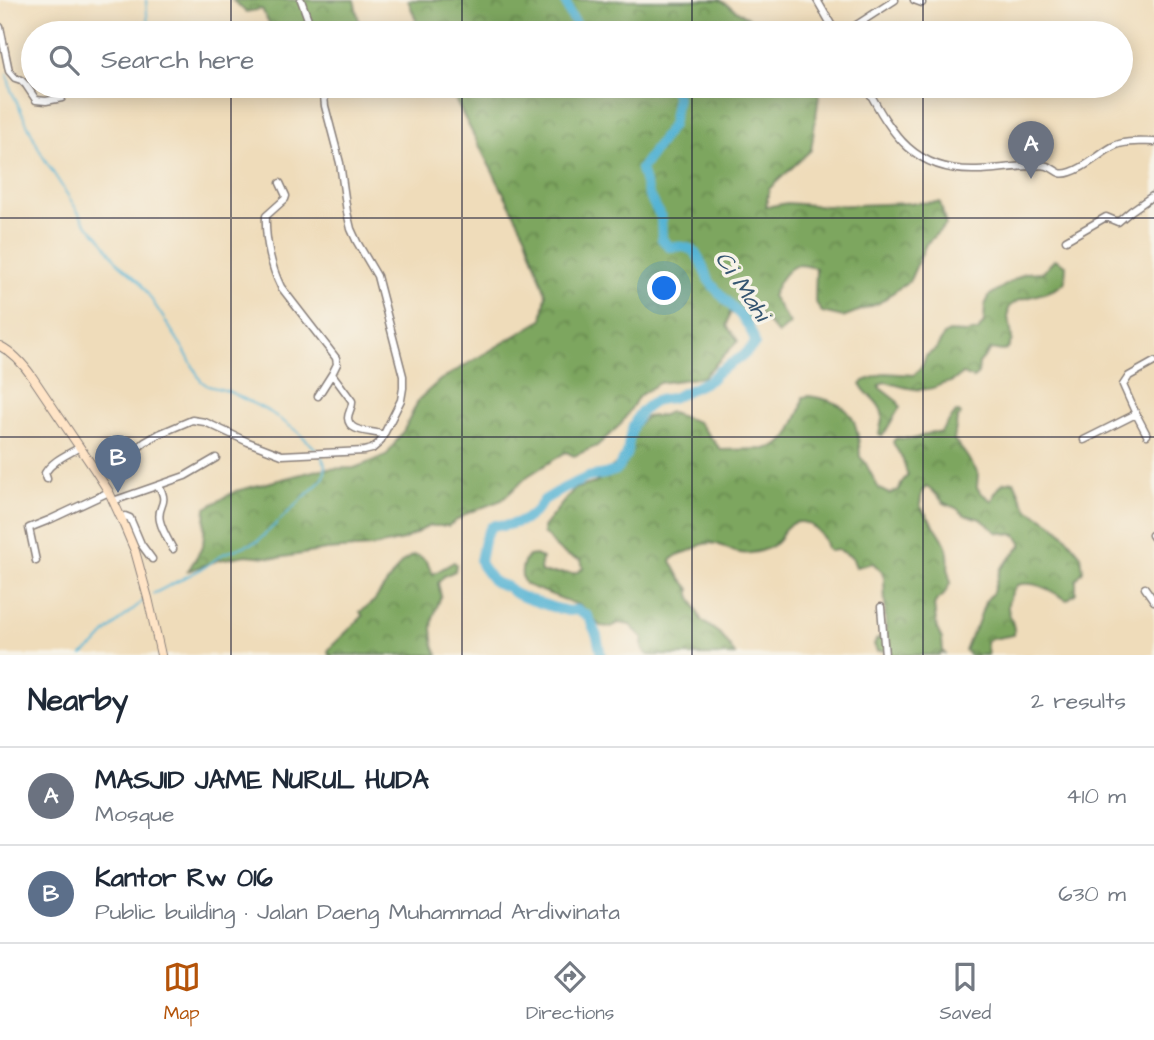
<!DOCTYPE html>
<meta charset="utf-8">
<style>
:root{--surface:#fff;--page:#f6f6f7;--text:#1f2937;--muted:#747a83;--line:#e0e1e3;--accent:#b45309}
body{margin:0;font-family:"Architects Daughter",sans-serif;background:var(--page);color:var(--text)}
.you{position:absolute;left:665px;top:289px;width:24px;height:24px;margin:-18px;border:5px solid #fff;border-radius:50%;background:#1a73e8;box-shadow:0 0 0 10px #1a73e833}
.badge{display:grid;place-items:center;width:46px;height:46px;border-radius:50%;background:var(--accent);color:#fff;font-size:23px;font-weight:700}
.pin{position:absolute;translate:-50% -58px;filter:drop-shadow(0 2px 4px #0008)}
.pin::after{content:'';position:absolute;top:37px;width:24px;height:21px;background:inherit;clip-path:polygon(0 0,100% 0,50% 100%)}
.list{margin:0;padding:0;list-style:none}
h2{display:flex;justify-content:space-between;align-items:center;height:91px;margin:0;padding:0 28px;font-size:30px}
h2 small{font-size:23px;font-weight:400;color:var(--muted)}
.list li{display:grid;grid-template-columns:46px 1fr auto;gap:21px;align-items:center;box-sizing:border-box;height:98px;padding:0 28px;border-top:2px solid var(--line)}
.list b{display:block;font-size:26px;white-space:nowrap}
.list p{margin:0;font-size:23px;white-space:nowrap;color:var(--muted)}
.list em{font-size:23px;font-style:normal;color:var(--muted)}
.icon{flex:none;width:38px;height:38px;fill:none;stroke:currentColor;stroke-width:2;stroke-linecap:round;stroke-linejoin:round}
.map{position:relative;flex:none;width:1154px;height:655px;overflow:hidden}
.search{position:absolute;background:var(--surface);box-shadow:0 4px 18px #0003;left:21px;right:21px;top:21px;height:77px;display:flex;align-items:center;gap:18px;box-sizing:border-box;padding:0 24px;border-radius:38px;color:var(--muted);font-size:26px}
.sheet{height:287px;background:var(--surface)}
nav{display:flex;justify-content:space-around;align-items:center;box-sizing:border-box;height:98px;border-top:2px solid var(--line);background:var(--surface);font-size:19px;color:var(--muted)}
nav a{display:grid;justify-items:center;gap:4px}
nav .on{color:var(--accent)}
.map>svg:first-child{display:block}
</style>
<div class="map">
<svg width="1154" height="655" viewBox="0 0 1154 655">
<defs>
<pattern id="forest-crowns" width="20" height="18" patternUnits="userSpaceOnUse" patternTransform="scale(1.75)"><rect width="20" height="18" fill="#7da65e"/><path d="M2 6a3 3 0 1 1 6 0M12 15a3 3 0 1 1 6 0" fill="none" stroke="#66874f"/></pattern>
</defs>
<rect width="100%" height="100%" fill="#f7f3e8"/>
<filter id="ink" filterUnits="userSpaceOnUse"><feTurbulence type="fractalNoise" baseFrequency=".0143" numOctaves="2"/><feDisplacementMap in="SourceGraphic" scale="14" xChannelSelector="R" yChannelSelector="G"/><feConvolveMatrix kernelMatrix="1 2 1 2 8 2 1 2 1" color-interpolation-filters="sRGB"/></filter>
<filter id="wash" filterUnits="userSpaceOnUse"><feTurbulence type="fractalNoise" baseFrequency=".00686" numOctaves="4" result="noise"/><feDisplacementMap in="SourceGraphic" scale="28" xChannelSelector="R" yChannelSelector="G"/><feGaussianBlur stdDeviation="1.57" result="paint"/><feColorMatrix in="noise" values="0 0 0 0 0 0 0 0 0 0 0 0 0 0 0 0 0 1.4 0 .05"/><feComposite in="paint" operator="in"/></filter>
<g filter="url(#wash)">
<rect width="100%" height="100%" fill="#efdcba"/>
<path fill="url(#forest-crowns)" stroke="#50644c" stroke-width="2" d="M232 0H354L362 33H274L262 9 246 12Z
M408 0H720L772 33H421Z
M448 86H815L819 96 811 150 769 189 766 207 787 203 826 206 940 202 946 225 926 244 910 280 879 303 843 317 822 312 815 301 816 268C811 267 803 265 798 265 785 268 777 285 772 296L790 324 778 334 759 312 748 322 730 312 727 326 738 341 703 377 659 383 639 396 621 424 597 446 574 456 566 452 528 476 502 500 468 513 448 526H429L403 540 372 547 326 550 278 558 246 555 219 560 188 571 203 546 206 508 236 491 321 469 354 468 386 456 404 430 419 399 440 380 542 320 546 294 525 234Z
M1055 259 1066 265 1065 282C1050 297 1021 294 1010 307 1004 315 1013 330 1012 340 1011 342 1009 347 1007 350L1002 351 991 349 979 363 978 374 973 378 963 374C959 375 957 379 953 381 950 383 946 383 942 384 923 395 905 387 885 382L880 385V388L898 402 900 407 884 434 882 436 879 435C879 428 884 419 882 413 879 400 866 396 861 385L864 381 885 373 914 375 922 366 926 356 936 349 944 335 949 332 966 333 978 331 984 322 985 305 990 295 1025 273 1043 272Z
M809 396C851 402 858 417 860 457L865 462 879 489 889 494 899 490 902 482 908 475C905 469 904 461 901 456 898 451 895 448 893 442L896 438 914 439 932 432 940 433 956 412H959L961 414 957 419 954 440 964 452 978 473 977 487 980 492 992 501 995 493 1003 483 1014 481 1023 502 1029 510 1050 522 1062 532 1081 555 1083 571 1076 580V593L1067 600C1051 591 1036 580 1017 585 1014 591 1007 599 1008 607 1008 617 1016 624 1014 635L987 640 986 642 988 655H969L965 650 971 635 977 625 985 602 993 592 1000 569 1022 545 1016 535 997 532 981 519 965 515 956 508 944 503 931 489 926 487 922 491 920 505C928 520 943 533 947 549 951 561 945 569 951 582L943 596 937 600 934 605 937 629 942 639 943 651 946 655 942 652 940 655H888L885 651H877L874 645 876 640 886 632 884 578 882 572 873 563 856 567 852 557 838 550 830 551 827 549C824 532 805 514 788 526 782 530 783 535 779 540 774 547 760 552 751 553 731 557 721 539 704 544 699 545 694 550 689 551 682 554 675 554 671 561L679 576 690 589V595L701 620 720 634 731 648 735 655H649C641 650 641 646 643 638L630 625 619 623 611 627 600 626 581 606 526 585C519 577 521 563 529 556L536 555 542 558 540 570 542 573H576L583 568 581 560C572 558 562 554 555 546 551 542 548 537 543 533V527L574 489 595 483 613 466 629 455 637 426 646 417 663 415 669 412 698 422 721 450 765 449 779 445 788 437 801 409 803 397Z
M413 555C425 555 428 565 433 574L454 562 456 564 455 571 444 576 438 583 441 596 433 618 432 629 434 646 438 655H329L328 651 332 646 363 616 360 612 374 601 402 562Z"/>
<g fill="none" stroke-linecap="round" stroke-linejoin="round">
<path stroke="#56b4d4" stroke-width="2" d="M146 0 148 27
M7 73 11 90 42 155 86 224 99 236 118 263 140 282 183 348 201 381 208 386 228 391 270 412 298 432 318 451
M153 594 205 567 223 554 258 541 323 479C327 471 326 464 321 456
M82 655 94 646 110 629 144 600"/>
<path stroke="#56b4d4" stroke-width="10" d="M565 0 570 14 582 33
M601 655 597 636 588 616 577 610 568 611 552 607 525 598 514 593 508 587 494 582 482 566 480 561 484 541 487 534 491 527 495 525 504 526 523 521 537 510 544 500 564 488 588 477 605 474 617 470 627 454 629 440 633 426 639 414 648 406 657 400 672 398 710 380 719 371 743 356 755 344C751 318 724 302 710 282 703 273 702 255 690 249 684 246 676 246 669 247L662 239 661 217 648 194 641 169 672 125 677 97 672 86"/>
</g>
</g>
<g filter="url(#ink)">
<g fill="none" stroke-linecap="round" stroke-linejoin="round">
<g stroke="#887f7a" stroke-width="9">
<path id="street" d="M301 0 313 33
M817 0 836 33
M914 0 922 3
M0 27 9 71 15 78 21 80 26 85 36 100 46 101 62 98
M844 33 895 0
M866 86C892 135 915 172 977 170 995 170 1013 166 1031 166 1035 166 1042 164 1047 166 1057 169 1057 177 1071 172 1087 167 1098 155 1112 147 1124 140 1141 142 1154 142
M280 183 286 196 285 199 266 216C265 239 271 267 281 287L336 358 337 364 332 374 352 401C353 407 348 412 348 418 349 434 374 430 383 435
M1066 240 1106 217 1118 222 1131 211 1154 195
M318 396 332 374
M1147 435 1136 414 1123 385 1129 376 1154 362
M1084 440 1136 414
M95 470 128 456 145 442 159 434 192 420 205 422 248 442 282 455 364 451 372 449 380 442 401 400 403 388V376L377 276 357 242 351 229 347 212 340 163 325 106 323 86
M47 479 45 473C53 460 67 455 80 447
M159 486C170 506 156 505 160 521 162 530 168 540 173 549
M113 501 185 476 216 458
M121 518 125 516 130 518 141 544 152 559
M1152 535 1154 538
M36 561 29 528 49 520 109 492
M1145 588 1154 601
M881 607 885 655"/>
</g>
<g stroke="#887f7a" stroke-width="10">
<path id="secondary" d="M0 346C14 353 24 365 33 378L95 470 109 492 121 518 135 551 148 598 161 655"/>
</g>
<use href="#street" stroke="#fff" stroke-width="6"/>
<use href="#secondary" stroke="#ffe4c6" stroke-width="8"/>
</g>
</g>
<path fill="none" stroke="#22223b" stroke-width="2" stroke-opacity="0.55" d="M231 0V33M462 0V33M692 0V33M923 0V33M231 86V655M462 86V655M692 86V655M923 86V655M0 218H1154M0 437H1154"/>
<g text-anchor="middle" dominant-baseline="central" stroke-width="7" stroke-linejoin="round" paint-order="stroke">
<g font-size="24" font-style="italic" fill="#345571" stroke="#f7f3e8">
<text transform="translate(742 286) rotate(56)">Ci Mahi</text>
</g>
</g>
</svg>
<div class="you"></div>
<div class="pin badge" style="left:1031px;top:179px;background:#6b7280">A</div>
<div class="pin badge" style="left:118px;top:493px;background:#5c6f8a">B</div>
<div class="search"><svg class="icon" aria-label="search" viewBox="0 0 24 24"><circle cx="10" cy="10" r="6"/><path d="M15 15l6 6"/></svg>Search here</div>
</div>
<section class="sheet">
<h2>Nearby<small>2 results</small></h2>
<ul class="list">
<li><span class="badge" style="background:#6b7280">A</span><div><b>MASJID JAME NURUL HUDA</b><p>Mosque</p></div><em>410 m</em></li>
<li><span class="badge" style="background:#5c6f8a">B</span><div><b>Kantor Rw 016</b><p>Public building · Jalan Daeng Muhammad Ardiwinata</p></div><em>630 m</em></li>
</ul>
</section>
<nav>
<a class="on"><svg class="icon" aria-label="map" viewBox="0 0 24 24"><path d="M3 6l6-2 6 2 6-2v14l-6 2-6-2-6 2zM9 4v14M15 6v14"/></svg>Map</a>
<a><svg class="icon" aria-label="directions" viewBox="0 0 24 24"><path d="M12 3l9 9-9 9-9-9zM9 14v-3h6M13 9l2 2-2 2"/></svg>Directions</a>
<a><svg class="icon" aria-label="saved" viewBox="0 0 24 24"><path d="M7 4h10v16l-5-4-5 4z"/></svg>Saved</a>
</nav>
